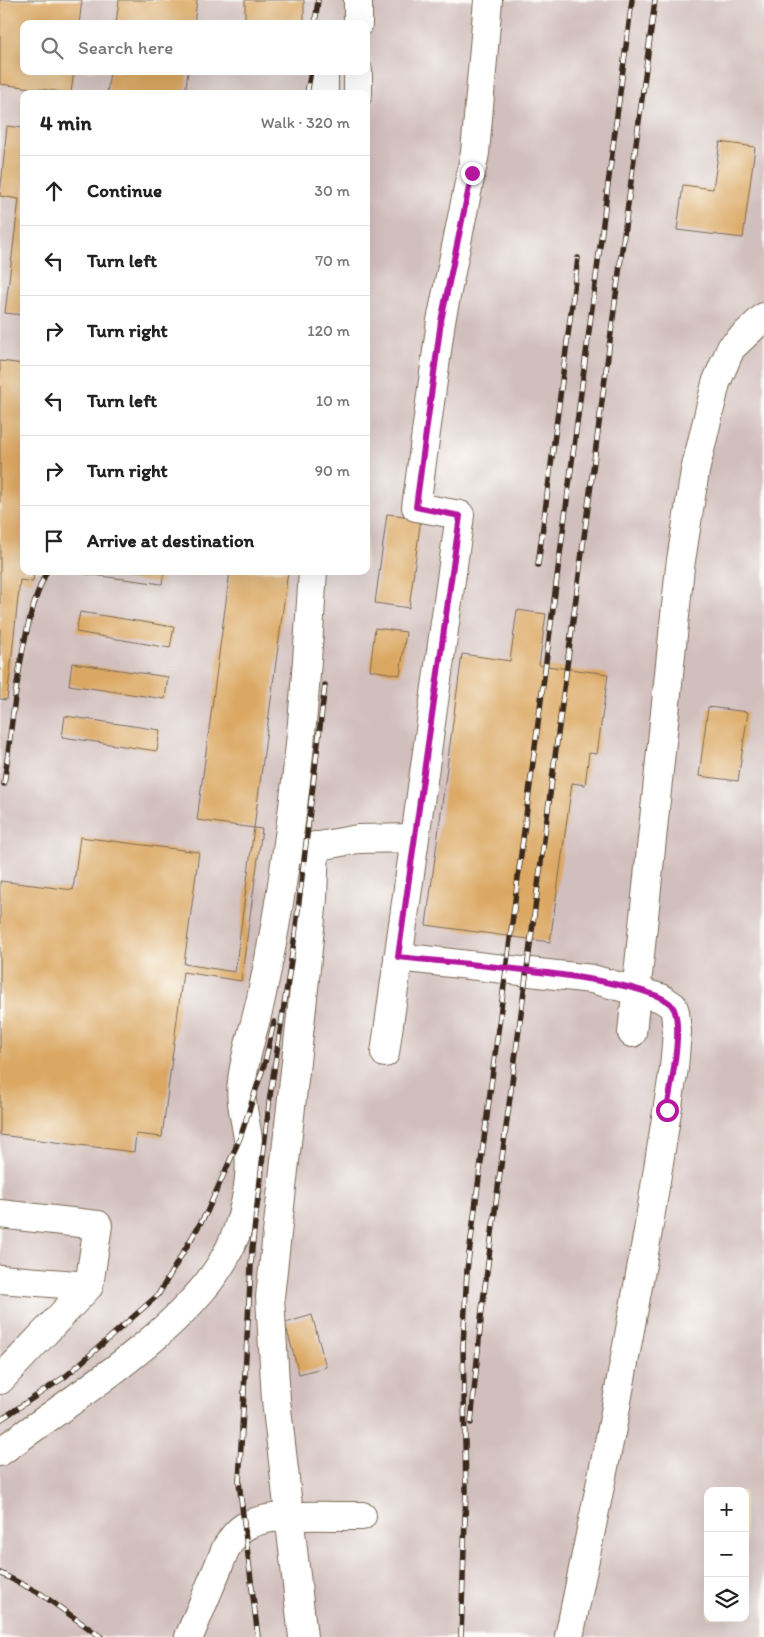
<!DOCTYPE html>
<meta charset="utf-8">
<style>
:root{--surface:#fff;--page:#f2f2f2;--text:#222;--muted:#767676;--line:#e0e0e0}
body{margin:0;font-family:Itim,sans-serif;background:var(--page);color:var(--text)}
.controls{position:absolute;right:15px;bottom:15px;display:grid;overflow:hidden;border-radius:10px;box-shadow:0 5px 20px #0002}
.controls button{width:45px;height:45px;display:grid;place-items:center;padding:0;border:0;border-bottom:1px solid var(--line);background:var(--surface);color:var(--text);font:25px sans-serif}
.stop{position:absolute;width:15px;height:15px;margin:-11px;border:4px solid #b5179e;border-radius:50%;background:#fff}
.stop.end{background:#b5179e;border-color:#fff;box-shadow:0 1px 5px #0008}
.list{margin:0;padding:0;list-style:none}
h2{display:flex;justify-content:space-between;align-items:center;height:65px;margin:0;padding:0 20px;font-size:21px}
h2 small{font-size:16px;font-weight:400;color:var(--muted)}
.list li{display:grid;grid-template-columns:32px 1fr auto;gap:15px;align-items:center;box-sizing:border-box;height:70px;padding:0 20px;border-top:1px solid var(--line)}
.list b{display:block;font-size:19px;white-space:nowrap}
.list em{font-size:16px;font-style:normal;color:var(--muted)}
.icon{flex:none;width:28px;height:28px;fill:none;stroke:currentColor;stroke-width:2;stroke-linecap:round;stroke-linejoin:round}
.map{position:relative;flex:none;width:764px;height:1637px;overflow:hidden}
.search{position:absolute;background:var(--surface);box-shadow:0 5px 20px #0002;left:20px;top:20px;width:350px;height:55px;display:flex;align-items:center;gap:12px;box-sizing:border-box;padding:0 18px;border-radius:10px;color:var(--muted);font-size:19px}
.panel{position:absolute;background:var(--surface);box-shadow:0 5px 20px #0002;left:20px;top:90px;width:350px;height:485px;border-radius:10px}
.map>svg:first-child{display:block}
</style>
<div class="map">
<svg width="764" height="1637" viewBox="0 0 764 1637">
<rect width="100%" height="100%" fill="#fdfcf7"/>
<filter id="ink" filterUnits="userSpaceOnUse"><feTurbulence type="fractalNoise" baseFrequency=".02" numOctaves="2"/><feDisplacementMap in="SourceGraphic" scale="10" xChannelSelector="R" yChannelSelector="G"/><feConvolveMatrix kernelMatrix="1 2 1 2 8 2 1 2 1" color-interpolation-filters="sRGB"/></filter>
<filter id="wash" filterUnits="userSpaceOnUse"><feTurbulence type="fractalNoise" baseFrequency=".0096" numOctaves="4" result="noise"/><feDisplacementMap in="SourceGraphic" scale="20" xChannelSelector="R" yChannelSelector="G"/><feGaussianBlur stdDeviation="1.12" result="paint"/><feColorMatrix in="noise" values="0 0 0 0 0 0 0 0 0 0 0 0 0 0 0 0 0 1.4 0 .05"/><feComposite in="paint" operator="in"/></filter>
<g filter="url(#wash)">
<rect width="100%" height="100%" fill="#f0ddbc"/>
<path fill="#d1bfbd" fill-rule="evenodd" d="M0 0H764V1637H0ZM24 24H366V71H24ZM24 94H366V571H24ZM708 1491H745V1618H708Z"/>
<g id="blocks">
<path fill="#dba863" d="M0 0H82L79 24H24V71H74L71 93 0 84Z
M119 0H197L194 24H116Z
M245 0H304V24H245Z
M110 71H188L185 94H107Z
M7 126 24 128V315L5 313 19 199 0 196Z
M720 142 755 147 743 238 677 230 683 185 713 189Z
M0 361 24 364V571H34L33 582 20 580 7 700 0 699Z
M387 514 421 518 409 608 375 603Z
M86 571H164L162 584 85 574Z
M230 571H288L254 828 197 820Z
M517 610 546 614 539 665 608 674 597 754 589 753 585 785 572 783 550 942 426 925 462 654 510 661Z
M80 612 174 627 170 648 76 632Z
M375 628 406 632 400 675 370 670Z
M72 663 168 677 165 699 69 685Z
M708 707 748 712 738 781 699 776Z
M65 716 160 730 157 751 62 737Z
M254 828 262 829 241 981 183 972 162 1137 136 1134 134 1152 0 1135V881L73 890 80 837 199 852 184 964 235 972Z
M312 1315 326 1367 299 1374 285 1323Z"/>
</g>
</g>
<g filter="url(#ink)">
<use href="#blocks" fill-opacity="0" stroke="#7a6955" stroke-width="1"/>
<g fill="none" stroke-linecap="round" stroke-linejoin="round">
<g stroke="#7a6955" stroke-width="30">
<path id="minor" d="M358 0V24
M324 71V94
M358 71V94
M297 850 358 839 415 838
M398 957 592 979 661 998 673 1006 675 1012 677 1032 674 1068 648 1231 613 1423 569 1637
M632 1033 680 567 695 471 716 383 731 348 764 317
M385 1053 460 515 416 507 441 321 475 153 488 0
M0 1214 98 1225 89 1286 0 1279
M0 1380 89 1286
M0 1452C68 1402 181 1332 223 1261 243 1227 254 1179 248 1140 246 1120 239 1101 242 1081 245 1054 254 1029 260 1003 271 953 280 901 287 850 301 758 307 665 313 571
M189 1637 226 1548C231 1540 236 1532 244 1527 270 1511 330 1517 362 1516
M303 1637 276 1400 270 1297 303 998 313 898 315 846"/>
</g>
<use href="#minor" stroke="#fff" stroke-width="28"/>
<g stroke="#3b2a1e" stroke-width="5.5">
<path id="rail" d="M315 24 318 0
M307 94 311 71
M538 565 578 258
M4 784C13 721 19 627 47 571
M0 1420 66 1376 158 1295 207 1212 240 1138 265 1062 274 1022
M471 1423 482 1309 655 0
M0 1573 41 1594 101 1637
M258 1637 239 1482 252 1248 270 1096 295 935 325 685
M461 1637 466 1490 463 1347 467 1270 632 0"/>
</g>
<use href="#rail" stroke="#fdfcf7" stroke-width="4" stroke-dasharray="11" stroke-linecap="butt"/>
</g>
</g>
<g fill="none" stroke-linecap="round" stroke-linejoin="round" filter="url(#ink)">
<path stroke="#b5179e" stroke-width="6" d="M472 173 441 321 416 507 460 516 398 957C442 962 652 977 672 1006 685 1023 670 1089 667 1110"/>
</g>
</svg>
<div class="controls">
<button>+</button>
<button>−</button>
<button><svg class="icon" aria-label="layers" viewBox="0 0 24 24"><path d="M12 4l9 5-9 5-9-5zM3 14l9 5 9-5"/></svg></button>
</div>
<div class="stop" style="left:667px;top:1110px"></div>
<div class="stop end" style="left:472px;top:173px"></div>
<div class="search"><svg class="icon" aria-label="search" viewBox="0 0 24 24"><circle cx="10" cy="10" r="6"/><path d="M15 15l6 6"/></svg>Search here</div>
<section class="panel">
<h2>4 min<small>Walk · 320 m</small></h2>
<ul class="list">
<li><svg class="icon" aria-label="ahead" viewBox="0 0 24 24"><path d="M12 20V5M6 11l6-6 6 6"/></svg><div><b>Continue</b></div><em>30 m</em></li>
<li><svg class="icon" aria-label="left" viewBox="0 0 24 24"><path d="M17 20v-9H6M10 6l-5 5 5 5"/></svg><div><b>Turn left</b></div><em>70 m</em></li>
<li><svg class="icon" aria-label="right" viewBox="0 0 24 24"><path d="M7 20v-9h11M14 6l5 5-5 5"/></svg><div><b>Turn right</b></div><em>120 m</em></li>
<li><svg class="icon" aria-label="left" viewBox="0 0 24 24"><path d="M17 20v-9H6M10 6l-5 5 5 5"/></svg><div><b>Turn left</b></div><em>10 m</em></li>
<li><svg class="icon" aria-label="right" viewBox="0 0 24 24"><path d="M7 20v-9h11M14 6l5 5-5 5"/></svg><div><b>Turn right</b></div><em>90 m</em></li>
<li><svg class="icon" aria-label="arrive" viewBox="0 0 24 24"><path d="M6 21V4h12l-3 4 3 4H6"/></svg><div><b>Arrive at destination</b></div></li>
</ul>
</section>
</div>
